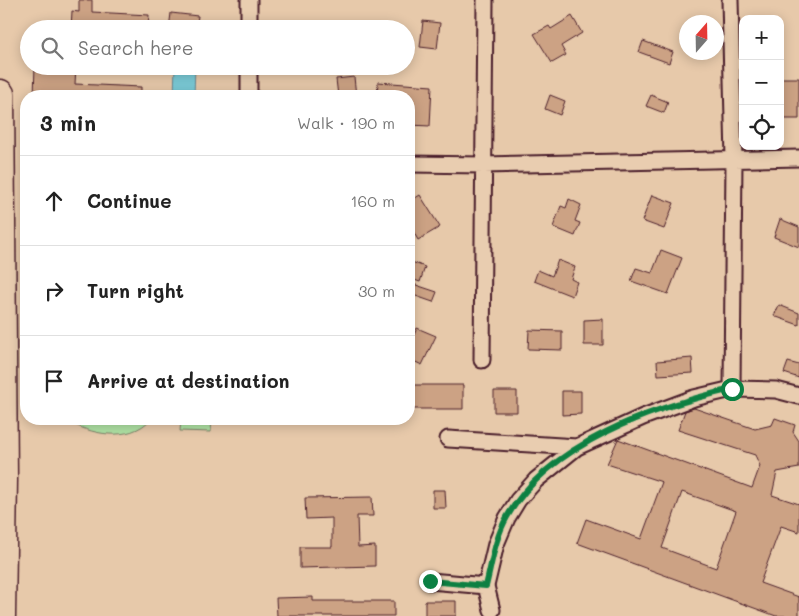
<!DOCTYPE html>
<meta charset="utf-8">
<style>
:root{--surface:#fff;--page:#f2f2f2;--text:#222;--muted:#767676;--line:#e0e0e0}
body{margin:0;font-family:Mali,sans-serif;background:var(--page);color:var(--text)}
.controls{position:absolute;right:15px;top:15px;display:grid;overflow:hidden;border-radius:10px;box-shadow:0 2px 12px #0003}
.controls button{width:45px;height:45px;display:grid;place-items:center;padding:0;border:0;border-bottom:1px solid var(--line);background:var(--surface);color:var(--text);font:25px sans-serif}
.compass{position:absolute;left:679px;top:15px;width:45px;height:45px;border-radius:50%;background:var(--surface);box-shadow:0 2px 12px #0003;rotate:20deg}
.stop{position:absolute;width:15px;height:15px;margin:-11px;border:4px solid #0b8043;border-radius:50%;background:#fff}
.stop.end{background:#0b8043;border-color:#fff;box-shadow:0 1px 5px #0008}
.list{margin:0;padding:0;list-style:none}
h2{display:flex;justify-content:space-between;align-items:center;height:65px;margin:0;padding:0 20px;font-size:21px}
h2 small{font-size:16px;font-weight:400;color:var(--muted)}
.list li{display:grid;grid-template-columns:32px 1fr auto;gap:15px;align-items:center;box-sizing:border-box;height:90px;padding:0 20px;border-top:1px solid var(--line)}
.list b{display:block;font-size:19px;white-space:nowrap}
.list em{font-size:16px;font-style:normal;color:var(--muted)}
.icon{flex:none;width:28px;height:28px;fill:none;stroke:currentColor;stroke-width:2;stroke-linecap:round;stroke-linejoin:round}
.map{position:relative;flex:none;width:799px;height:616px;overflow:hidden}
.search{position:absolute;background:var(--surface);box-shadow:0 2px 12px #0003;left:20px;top:20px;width:395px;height:55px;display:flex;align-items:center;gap:12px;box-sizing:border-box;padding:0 18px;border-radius:28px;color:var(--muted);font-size:19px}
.panel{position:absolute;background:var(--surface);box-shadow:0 2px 12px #0003;left:20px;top:90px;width:395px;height:335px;border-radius:20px}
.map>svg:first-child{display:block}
</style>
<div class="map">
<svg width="799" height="616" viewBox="0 0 799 616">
<rect width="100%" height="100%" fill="#e7c9aa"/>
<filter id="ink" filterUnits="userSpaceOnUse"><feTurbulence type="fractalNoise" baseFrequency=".02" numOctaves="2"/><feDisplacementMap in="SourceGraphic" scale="10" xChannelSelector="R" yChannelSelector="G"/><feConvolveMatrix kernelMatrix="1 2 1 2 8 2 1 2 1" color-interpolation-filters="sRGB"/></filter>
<g filter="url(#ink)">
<path fill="#afe2a4" stroke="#7c8068" d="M64 419H151C129 443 90 435 64 419Z
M181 419H212L211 432 180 431Z"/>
<path fill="#7acad6" stroke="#678692" d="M175 66H195L194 96H174Z"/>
<path fill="#cca284" stroke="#4a1f2b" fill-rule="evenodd" d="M79 0H92V12L149 15 148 29H71L72 11 79 12Z
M171 13 198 16 196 29H169Z
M572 16 582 33 561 46 566 55 552 63 534 34 549 26 551 29Z
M423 21 440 23 437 49 420 47Z
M643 41 673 52 669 63 639 52Z
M35 66H76L75 84 141 87V96H34Z
M354 77 356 96H338L336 79Z
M780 78H799V119H780Z
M378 82 432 86 430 126 409 125V96H377Z
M550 95 565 101 560 115 545 109Z
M651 95 668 102 664 113 646 106Z
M420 195 440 227 418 240 409 224V202Z
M652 195 674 203 664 229 642 221Z
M569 199 581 205 575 221 580 223 575 236 553 227 561 206 566 208Z
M780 219 799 227V247L774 237Z
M661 250 682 258 668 294 631 281 636 268 652 273Z
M558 260 575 267 571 279 577 282 572 296 534 281 538 270 552 276Z
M409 261 425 267 420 282 409 278Z
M413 284 437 292 433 302 410 294Z
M779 305 799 313V325L774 316Z
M603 319V345H584V320Z
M417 328 436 336 422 365 409 359V346Z
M529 330 562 331V350L528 349Z
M692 358 693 373 658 375 657 361Z
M788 362 799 365V378L784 373Z
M409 385H463V409H409Z
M494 391H517V412H494Z
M562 391H581V414L562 415Z
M694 408 755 429 772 425 775 418 795 425 793 432 799 441V468L777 472 772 495 799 504V532L781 526 760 583 799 597V616H776L577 543 586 519 641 539 662 482 607 464 618 439 752 488 760 466 755 455 678 430 685 411ZM682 492 736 511 716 568 662 548Z
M433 490H445L446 508H433Z
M372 497 373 516H357L358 547 375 546V566L300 568V547H332V518L306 519 305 498Z
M313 597V601H394V616H277L276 598Z
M425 601H456V616H425Z"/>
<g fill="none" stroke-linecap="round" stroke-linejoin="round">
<g stroke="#4a1f2b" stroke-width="19">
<path id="street" d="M730 0 734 159 732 389
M249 29V0
M249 96V66
M409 164 484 165 799 158
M482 360 485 0
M448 439 577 447
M430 581 486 586
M492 610 486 586 496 544 507 518 518 500 536 480 577 447 643 417 694 398 732 389 776 390 799 396"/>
</g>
<g stroke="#4a1f2b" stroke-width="31">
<path id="highway" d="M0 94 3 478 1 616"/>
</g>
<use href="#street" stroke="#e9cdb0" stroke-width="15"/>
<use href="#highway" stroke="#e9cdb0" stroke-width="28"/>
</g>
</g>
<g fill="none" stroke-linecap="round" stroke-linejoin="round" filter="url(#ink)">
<path stroke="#0b8043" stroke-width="6" d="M430 581 486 586C492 562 495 538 507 517 549 443 654 407 732 389"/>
</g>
</svg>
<div class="controls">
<button>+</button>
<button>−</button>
<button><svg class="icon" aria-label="locate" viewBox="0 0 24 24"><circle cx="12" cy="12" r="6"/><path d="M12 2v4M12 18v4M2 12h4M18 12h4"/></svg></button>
</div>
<svg class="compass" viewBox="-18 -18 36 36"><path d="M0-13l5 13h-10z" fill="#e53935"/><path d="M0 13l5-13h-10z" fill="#767676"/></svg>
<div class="stop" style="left:732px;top:389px"></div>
<div class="stop end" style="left:430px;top:581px"></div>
<div class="search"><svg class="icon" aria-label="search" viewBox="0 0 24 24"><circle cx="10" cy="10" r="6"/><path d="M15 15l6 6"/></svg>Search here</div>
<section class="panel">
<h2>3 min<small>Walk · 190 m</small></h2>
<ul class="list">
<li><svg class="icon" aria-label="ahead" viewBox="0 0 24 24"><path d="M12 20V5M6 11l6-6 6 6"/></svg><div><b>Continue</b></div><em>160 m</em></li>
<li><svg class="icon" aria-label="right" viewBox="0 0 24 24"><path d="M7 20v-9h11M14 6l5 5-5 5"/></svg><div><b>Turn right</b></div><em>30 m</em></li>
<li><svg class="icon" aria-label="arrive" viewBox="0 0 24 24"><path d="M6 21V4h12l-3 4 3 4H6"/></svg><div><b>Arrive at destination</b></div></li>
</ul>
</section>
</div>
